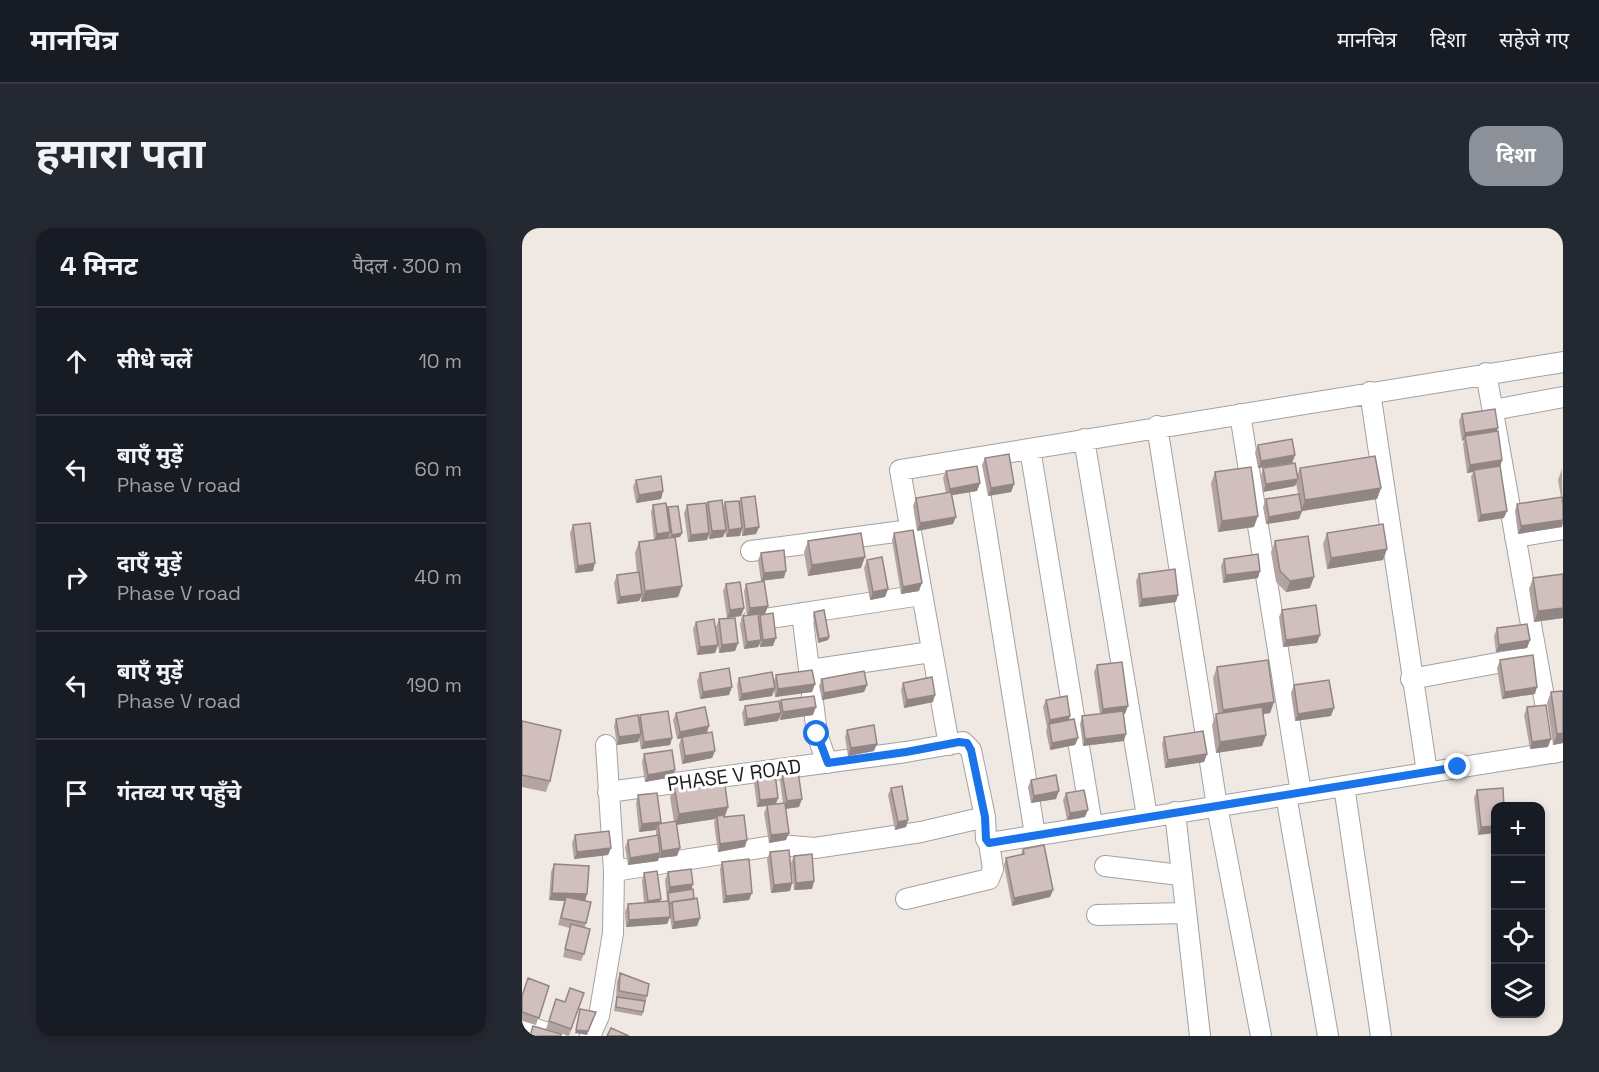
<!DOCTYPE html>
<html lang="hi">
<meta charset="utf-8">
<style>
:root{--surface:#171b24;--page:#242831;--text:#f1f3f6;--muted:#9ea1a6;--line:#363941;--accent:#8c9099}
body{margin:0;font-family:"Space Grotesk","Noto Sans Devanagari",sans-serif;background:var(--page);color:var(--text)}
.controls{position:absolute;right:18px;bottom:18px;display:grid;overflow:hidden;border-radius:12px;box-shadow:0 3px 9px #0003}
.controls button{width:54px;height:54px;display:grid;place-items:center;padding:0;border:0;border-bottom:2px solid var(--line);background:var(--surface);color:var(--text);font:30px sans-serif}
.stop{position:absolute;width:18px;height:18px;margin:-14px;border:4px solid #1a73e8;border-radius:50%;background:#fff}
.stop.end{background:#1a73e8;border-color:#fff;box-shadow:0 2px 6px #0008}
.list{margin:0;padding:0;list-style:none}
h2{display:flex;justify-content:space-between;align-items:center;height:78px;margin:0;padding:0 24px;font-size:26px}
h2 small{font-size:20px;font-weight:400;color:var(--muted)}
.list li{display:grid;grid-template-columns:39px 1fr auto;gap:18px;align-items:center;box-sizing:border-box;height:108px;padding:0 24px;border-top:2px solid var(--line)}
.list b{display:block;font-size:22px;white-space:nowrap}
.list p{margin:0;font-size:20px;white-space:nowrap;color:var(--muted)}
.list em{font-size:20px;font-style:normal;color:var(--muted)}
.icon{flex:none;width:33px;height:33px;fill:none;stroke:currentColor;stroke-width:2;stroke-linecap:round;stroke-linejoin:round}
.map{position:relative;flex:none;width:1041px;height:808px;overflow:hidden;border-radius:18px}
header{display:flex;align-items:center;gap:36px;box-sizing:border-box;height:84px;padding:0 30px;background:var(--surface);border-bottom:2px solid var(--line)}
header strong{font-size:28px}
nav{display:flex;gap:33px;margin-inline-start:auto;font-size:21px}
.intro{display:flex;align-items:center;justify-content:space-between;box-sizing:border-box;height:144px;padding:0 36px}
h1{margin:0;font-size:42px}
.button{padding:15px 27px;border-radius:18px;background:var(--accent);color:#fff;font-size:21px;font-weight:700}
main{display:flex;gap:36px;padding:0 36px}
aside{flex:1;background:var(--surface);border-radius:18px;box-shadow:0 3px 9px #0003}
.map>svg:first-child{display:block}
</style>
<header>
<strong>मानचित्र</strong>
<nav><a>मानचित्र</a><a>दिशा</a><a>सहेजे गए</a></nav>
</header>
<div class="intro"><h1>हमारा पता</h1><a class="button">दिशा</a></div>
<main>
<aside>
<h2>4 मिनट<small>पैदल · 300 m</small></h2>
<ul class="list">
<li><svg class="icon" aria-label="ahead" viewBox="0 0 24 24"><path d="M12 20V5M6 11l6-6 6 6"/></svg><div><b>सीधे चलें</b></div><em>10 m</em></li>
<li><svg class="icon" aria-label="left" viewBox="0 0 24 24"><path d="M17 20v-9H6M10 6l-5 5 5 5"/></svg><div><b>बाएँ मुड़ें</b><p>Phase V road</p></div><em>60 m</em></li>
<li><svg class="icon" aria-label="right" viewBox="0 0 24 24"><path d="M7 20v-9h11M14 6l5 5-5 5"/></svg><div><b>दाएँ मुड़ें</b><p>Phase V road</p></div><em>40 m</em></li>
<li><svg class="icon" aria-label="left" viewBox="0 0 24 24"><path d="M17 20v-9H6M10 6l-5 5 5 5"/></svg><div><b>बाएँ मुड़ें</b><p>Phase V road</p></div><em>190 m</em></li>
<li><svg class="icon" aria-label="arrive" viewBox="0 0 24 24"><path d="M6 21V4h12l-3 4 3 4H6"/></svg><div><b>गंतव्य पर पहुँचे</b></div></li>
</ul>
</aside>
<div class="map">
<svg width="1041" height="808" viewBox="0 0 1041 808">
<rect width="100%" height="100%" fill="#f0e8e3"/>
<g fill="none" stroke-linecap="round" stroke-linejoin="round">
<g stroke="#a2a2a2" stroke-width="22">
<path id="minor" d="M964 145 1032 525
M848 164 905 544
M971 182 1041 169
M718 186 779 565
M635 198 695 578 739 808
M562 211 625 588
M508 221 570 597
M453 233 513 607
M993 309 1041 301
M229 323 388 302
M280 385 295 506 305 535
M230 393 399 367
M288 442 409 424
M889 451 1002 430
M427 517 378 242 1041 134
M822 558 859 808
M86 564 384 524 441 514 449 522 463 589 464 611 467 615 1041 523
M764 567 806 808
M653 584 678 808
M583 638 658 647
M92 643 257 617 293 620 399 604 463 589
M384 671 467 651 471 641 467 615
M575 687 663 685
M0 796 34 808
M68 808 77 788 91 705 92 643 84 517"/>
</g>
<use href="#minor" stroke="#fff" stroke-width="20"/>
</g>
<path fill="#b3a4a2" d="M940 186 975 203 980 232 978 238 982 290 956 294 949 249 951 244 945 245 941 216 942 212 940 213 937 193Z
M736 217 773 227 770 235 736 240 733 224Z
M463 230 492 256 489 264 466 268 460 237Z
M741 240 775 248 778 240 859 260 855 271 780 283 777 291 744 296 741 279 744 271 776 266 774 255 773 258 741 264 739 248Z
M1040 241 1041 296 1040 299 996 306 993 283 995 276 1039 269 1036 252Z
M424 243 458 255 455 263 430 267 431 296 395 303 391 278 394 270 424 265 421 250Z
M693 244 732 299 696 304 689 255Z
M114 252 141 263 139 271 114 275 111 259Z
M219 270 237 299 234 306 220 308V302L218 308 204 309 203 303 201 309 187 311 186 307 185 312 166 314 162 285 165 277 184 278 186 274 201 280 203 274H217Z
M131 277 145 282 146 279 160 305 158 309 153 310 160 358 156 369 119 374V369L117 373 95 376 92 355 95 347 115 345 113 325 117 314 132 312 129 284Z
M51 297 71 343 53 345 48 305Z
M372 305 397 363 379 366 370 312Z
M805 305 865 321 861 332 805 341 801 316Z
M286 313 339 340 286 348 282 324Z
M753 313 788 360 764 364 754 354 749 324Z
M239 325 262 350 239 353 236 332Z
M702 331 736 350 701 355 699 338Z
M345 332 366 361 363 369 348 372 342 340Z
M617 346 654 374 617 379 614 353Z
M1041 346V390L1012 394 1007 361 1011 350Z
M204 356 222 380 219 388 205 390 201 363Z
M224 356 246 378 243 386 236 387V391L238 387 251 418 238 419V416L236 419 222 421 218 396 221 388H225L222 363Z
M760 382 795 415 761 419 757 389Z
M292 384 307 409 306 412 296 415 291 388Z
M197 391 216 415 213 423 197 425 194 399Z
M174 394 196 417 193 425 175 427 171 401Z
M975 400 1008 412 1005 420 974 424 972 408Z
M978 432 1013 466 980 471 975 440Z
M575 437 603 486H602V513L561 518 558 496 560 488 578 486 572 444Z
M695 439 752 474 748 485 741 486 744 507 740 518 694 525 690 497 694 486 696 485 691 450Z
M178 445 207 467 178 471 175 453Z
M254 447 293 456 290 464 253 469 252 462 250 468 217 473 215 457 217 450 252 453Z
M300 451 345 457 342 464 300 472 297 458Z
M381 455 411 474 382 480 379 462Z
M772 457 809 488 773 493 769 465Z
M1041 463V515L1031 517 1025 475 1029 464Z
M259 472 291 487 258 492 257 489 256 493 222 498 220 485 223 478 257 477Z
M524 472 547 492 556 510 553 517 528 522 524 503 525 499 521 479Z
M1005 479 1026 519 1008 521 1002 487Z
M154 485 187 498 185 505 193 523 190 530 160 536 157 517 159 510 155 511 151 492Z
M118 487 150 510 148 517 119 521 117 510 116 514 95 517 92 498 94 491H116Z
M0 493 28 553 24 564 0 559Z
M325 502 352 523 326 528 323 509Z
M642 509 685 526 682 534 643 540 640 516Z
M122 526 153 542 150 549 123 554 120 534Z
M260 545 277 579 263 581 264 612 247 615 242 585 245 578 235 579 232 554 235 547 256 570 254 576 261 575 258 553Z
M509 552 534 571 509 575 506 559Z
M152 558 206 579 203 589 223 619 196 624 192 595 193 591 154 597 158 620 155 628 137 630V629L136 633 106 637 103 619 106 612 134 608V602L117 604 114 575 116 567 139 594 138 596 152 594 148 569Z
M369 560 386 592 384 599 373 602 366 567Z
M955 562 982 579 956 607 952 570Z
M544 565 563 589 545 592 541 572Z
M53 607 89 620 86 627 52 631 50 615Z
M501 621 531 662 528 669 490 678 482 637 484 630 499 627Z
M248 624 270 655 268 663 249 665 245 631Z
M272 628 292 653 290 661 272 662 269 635Z
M200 634 227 672 201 675 198 641Z
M32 636 63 673 64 695 63 699 62 726 59 733 41 729 48 700 36 697 42 673 27 672 29 644Z
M146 644 171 656 169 661 178 690 175 698 150 701 148 689 145 696 104 699 103 684 106 676 122 675 120 653 122 645 138 674 145 673 143 652Z
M98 745 125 768 120 788 92 783 94 771 95 753Z
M27 758 14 797 0 793V768Z
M62 765 47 808 24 801 34 771 43 774Z"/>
<path fill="#928684" d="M976 200 973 208H943L942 212 940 213 943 205Z
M773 227 770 235 736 240 739 233Z
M980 232 978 240 952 242 951 244 945 245 948 237Z
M776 251 773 258 741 264 744 256Z
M458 255 455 263 425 268 428 261Z
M492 256 489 264 466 268 469 260Z
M859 260 855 271 780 283 777 291 744 296 747 289 779 283 783 272Z
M141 263 139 271 114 275 117 267Z
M985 283 982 290 956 294 959 287Z
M736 288 732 299 696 304 700 293Z
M434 289 431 296 395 303 398 295Z
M1041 292 1040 299 996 306 999 298Z
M237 299 234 306 220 308 223 301Z
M220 300 218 308 204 309 207 302Z
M204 302 201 309 187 311 190 303Z
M148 304 145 312 132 313 135 306Z
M160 305 158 309 148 310 150 307Z
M187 305 185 312 166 314 169 307Z
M865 321 861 332 805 341 809 330Z
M343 329 339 340 286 348 290 337Z
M73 335 71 343 53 345 56 338Z
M264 343 262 350 239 353 242 345Z
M738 343 736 350 701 355 704 347Z
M792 349 788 360 764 364 768 353Z
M400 355 397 363 379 366 381 359Z
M160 358 156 369 119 374 123 363Z
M366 361 363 369 348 372 351 364Z
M120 366 117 373 95 376 98 369Z
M656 367 654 374 617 379 620 371Z
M246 378 243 386 225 388 228 380Z
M222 380 219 388 205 390 208 382Z
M1041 380V390L1012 394 1016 383Z
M798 407 795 415 761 419 764 412Z
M307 409 306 412 296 415 297 411Z
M254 410 251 418 238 419 241 412Z
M239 412 236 419 222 421 225 414Z
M1008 412 1005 420 974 424 977 417Z
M216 415 213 423 197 425 200 417Z
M196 417 193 425 175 427 178 419Z
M293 456 290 464 253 469 256 461Z
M345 457 342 464 300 472 302 465Z
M210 459 207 467 178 471 181 464Z
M1015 459 1013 466 980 471 983 464Z
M253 460 250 468 217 473 220 466Z
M413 467 411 474 382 480 385 472Z
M752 474 748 485 697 493 701 482Z
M606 478 603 486 578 489 581 481Z
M294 479 291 487 258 492 261 484Z
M812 480 809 488 773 493 776 486Z
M259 485 256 493 222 498 225 491Z
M548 488 546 496H527L525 500 528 492Z
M187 498 184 506 155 511 158 504Z
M1041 505V515L1031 517 1035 506Z
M119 506 116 514 95 517 97 509Z
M604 506 602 513 561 518 563 511Z
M744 507 740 518 694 525 698 514Z
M150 510 148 517 119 521 122 514Z
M556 510 553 517 528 522 530 515Z
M1029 511 1026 519 1008 521 1010 514Z
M355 516 352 523 326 528 329 520Z
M193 523 190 530 160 536 163 528Z
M685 526 682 534 643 540 646 532Z
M153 542 150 549 123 554 126 547Z
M537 563 534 571 509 575 512 568Z
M256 570 253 577 235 579 238 572Z
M280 571 277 579 262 581 265 573Z
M206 579 202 590 195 588 193 591 153 597 157 586Z
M566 582 563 589 545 592 548 585Z
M386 592 384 599 373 602 376 594Z
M139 594 136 601V596L134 602 117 604 120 596Z
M974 598V605L956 607 959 599Z
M267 605 264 612 247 615 249 607Z
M225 612 223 619 196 624 198 616Z
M89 620 86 627 52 631 55 624Z
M158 620 155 628 137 630 140 623Z
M138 625 136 633 106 637 108 630Z
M292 653 290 661 272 662 274 655Z
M270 655 268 663 249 665 252 657Z
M171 656 169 664 146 665 145 667 148 659Z
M531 662 528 669 490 678 492 670Z
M30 665 65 666 63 674 44 669 42 673 27 672Z
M230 665 227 672 201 675 204 668Z
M139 671 136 679 123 681 126 673Z
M148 689 145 696 104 699 107 692Z
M178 690 175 698 150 701 152 694Z
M74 784 65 807 53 805 54 802Z"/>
<path fill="#d0bfbc" stroke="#928684" stroke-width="1.5" d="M973 181 976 200 943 205 940 186Z
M976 203 980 232 948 237 943 208Z
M770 211 773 227 739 233 736 217Z
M487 226 492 256 469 260 463 230Z
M853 228 859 260 783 272 778 240Z
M773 235 776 251 744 256 741 240Z
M455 238 458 255 428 261 424 243Z
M978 238 985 283 959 287 952 242Z
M729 239 736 288 700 293 693 244Z
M139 248 141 263 117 267 114 252Z
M429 264 434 289 398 295 394 270Z
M777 266 780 283 747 289 744 271Z
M233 268 237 299 223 301 219 270Z
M1040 269 1041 279V292L999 298 995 276Z
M200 272 204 302 190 303 186 274Z
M217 273 220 300 207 302 203 274Z
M144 275 148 304 135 306 131 277Z
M184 275 187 305 169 307 165 277Z
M156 278 160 305 150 307 146 279Z
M68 295 73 335 56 338 51 297Z
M861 296 865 321 809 330 805 305Z
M391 302 400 355 381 359 372 305Z
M339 305 343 329 290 337 286 313Z
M786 308 792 349 768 353 758 343 753 313Z
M153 309 160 358 123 363 117 314Z
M262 322 264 343 242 345 239 325Z
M736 326 738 343 704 347 702 331Z
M360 329 366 361 351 364 345 332Z
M653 341 656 367 620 371 617 346Z
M117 344 120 366 98 369 95 347Z
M1041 346V380L1016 383 1011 350Z
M242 353 246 378 228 380 224 356Z
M218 354 222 380 208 382 204 356Z
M794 377 798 407 764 412 760 382Z
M302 382 307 409 297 411 292 384Z
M251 385 254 410 241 412 238 387Z
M236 386 239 412 225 414 221 388Z
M213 390 216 415 200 417 197 391Z
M192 391 196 417 178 419 174 394Z
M1005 396 1008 412 977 417 975 400Z
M1011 427 1015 459 983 464 978 432Z
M746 432 752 474 701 482 695 439Z
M600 434 606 478 581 481 575 437Z
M207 440 210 459 181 464 178 445Z
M290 442 293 456 256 461 254 447Z
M342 443 345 457 302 465 300 451Z
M250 444 253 460 220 466 217 450Z
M410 449 413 467 385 472 381 455Z
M807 452 812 480 776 486 772 457Z
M1041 463V505L1035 506 1029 464Z
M292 468 294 479 261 484 259 472Z
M545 468 548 488 528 492 524 472Z
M257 473 259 485 225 491 223 478Z
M1024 477 1029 511 1010 514 1005 479Z
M183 479 187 498 158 504 154 485Z
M740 479 744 507 698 514 694 486Z
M146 483 150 510 122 514 118 487Z
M601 483 604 506 563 511 560 488Z
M116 487 119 506 97 509 94 491Z
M552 491 556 510 530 515 527 496Z
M0 493 39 502 28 553 0 547Z
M352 497 355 516 329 520 325 502Z
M681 503 685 526 646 532 642 509Z
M190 504 193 523 163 528 160 509Z
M150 522 153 542 126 547 122 526Z
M276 543 280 571 265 573 260 545Z
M253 545 256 570 238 572 235 547Z
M534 547 537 563 512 568 509 552Z
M202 550 206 579 157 586 152 558Z
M380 558 386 592 376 594 369 560Z
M981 560 982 579H974V598L959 599 955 562Z
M562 562 566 582 548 585 544 565Z
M135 565 139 594 120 596 116 567Z
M263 575 267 605 249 607 245 577Z
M201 587 202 589 222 587 225 612 198 616 195 588Z
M154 593 158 620 140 623 136 596Z
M87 603 89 620 55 624 53 607Z
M136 607 138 625 108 630 106 612Z
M522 617 531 662 492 670 484 630 502 626 501 621Z
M267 622 270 655 252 657 248 624Z
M290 626 292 653 274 655 272 628Z
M227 631 230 665 204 668 200 634Z
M32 636 67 638 65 666 30 665Z
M169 641 171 656 148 659 146 644Z
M135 643 139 671 126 673 122 645Z
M171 661 172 671 150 674V675L147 676 146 665Z
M44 669 69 674 64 695 39 690Z
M175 670 178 690 152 694 150 674Z
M147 673 148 689 107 692 106 676Z
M49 696 68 701 62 726 43 721Z
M98 745 127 756 125 768 97 763Z
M6 750 27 758 17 790 0 784V768Z
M48 760 62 765 49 801 27 793 34 771 43 774Z
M95 769 123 773 121 784 94 779Z
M58 781 74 784 66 803 54 802Z
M11 798 39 806V808H8Z
M89 800 107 808H85Z"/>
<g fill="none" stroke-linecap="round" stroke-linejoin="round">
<path stroke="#1a73e8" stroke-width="8" d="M295 506 306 535 384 524 437 514 445 515 449 522 463 589 464 611 467 615 936 539"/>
</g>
<g text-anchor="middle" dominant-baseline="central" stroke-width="6" stroke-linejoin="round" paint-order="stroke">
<g font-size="20" fill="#1e1e1e" stroke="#fff">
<text transform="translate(212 547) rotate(-8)">PHASE V ROAD</text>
</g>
</g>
</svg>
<div class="controls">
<button>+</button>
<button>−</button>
<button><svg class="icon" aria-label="locate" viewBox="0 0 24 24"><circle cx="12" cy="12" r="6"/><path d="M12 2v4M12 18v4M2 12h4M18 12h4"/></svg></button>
<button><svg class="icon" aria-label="layers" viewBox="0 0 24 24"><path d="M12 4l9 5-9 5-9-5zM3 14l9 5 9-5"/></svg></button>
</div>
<div class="stop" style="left:295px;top:506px"></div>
<div class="stop end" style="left:936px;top:539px"></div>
</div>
</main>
